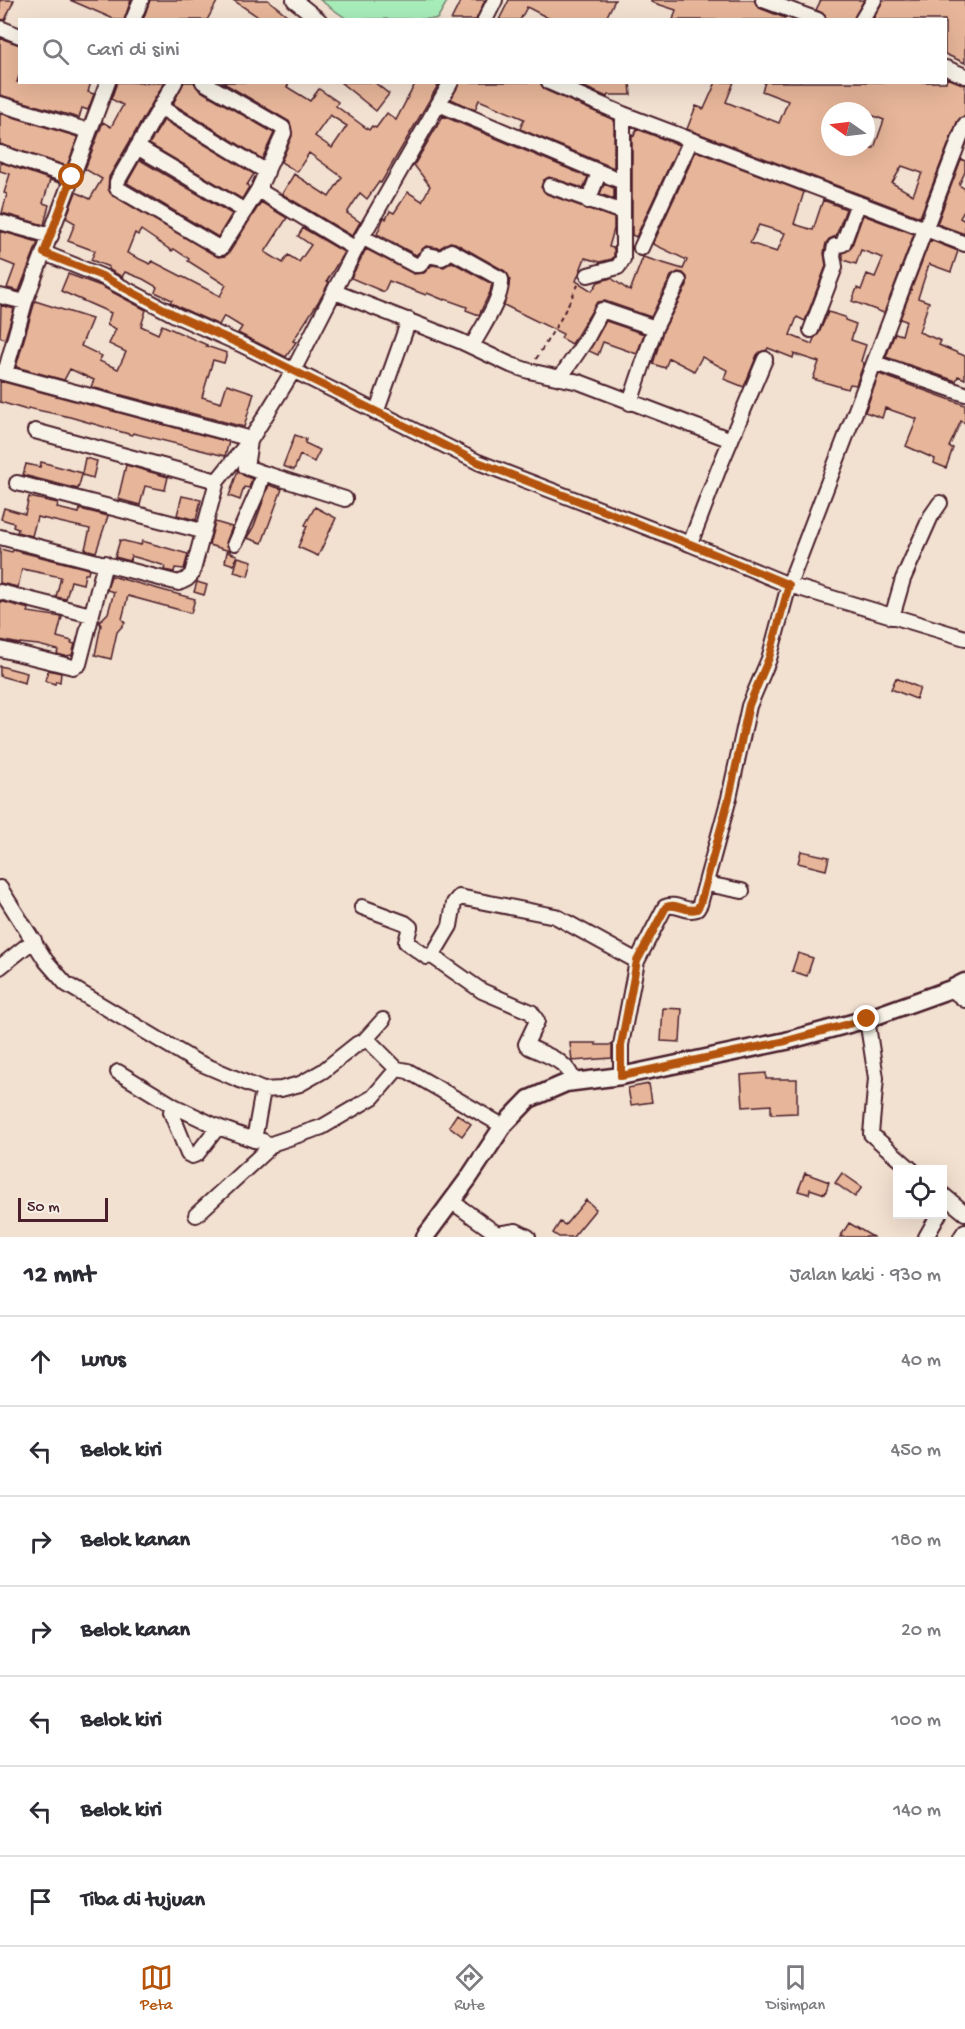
<!DOCTYPE html>
<html lang="id">
<meta charset="utf-8">
<style>
:root{--surface:#fff;--page:#f2f2f3;--text:#2b2b33;--muted:#7c7c81;--line:#e1e1e2;--accent:#b45309}
body{margin:0;font-family:"Gochi Hand",sans-serif;background:var(--page);color:var(--text)}
.controls{position:absolute;right:18px;bottom:18px;display:grid;overflow:hidden;border-radius:0px;box-shadow:0 6px 24px #0002}
.controls button{width:54px;height:54px;display:grid;place-items:center;padding:0;border:0;border-bottom:2px solid var(--line);background:var(--surface);color:var(--text);font:30px sans-serif}
.compass{position:absolute;left:821px;top:102px;width:54px;height:54px;border-radius:50%;background:var(--surface);box-shadow:0 6px 24px #0002;rotate:284deg}
.scale{position:absolute;left:18px;bottom:15px;width:90px;box-sizing:border-box;padding-left:6px;border:3px solid #4a1f2b;border-top:0;font-size:16px;line-height:21px;white-space:nowrap;color:#4a1f2b;-webkit-text-stroke:4px #f7f3e8;paint-order:stroke}
.stop{position:absolute;width:18px;height:18px;margin:-14px;border:4px solid #b45309;border-radius:50%;background:#fff}
.stop.end{background:#b45309;border-color:#fff;box-shadow:0 2px 6px #0008}
.list{margin:0;padding:0;list-style:none}
h2{display:flex;justify-content:space-between;align-items:center;height:78px;margin:0;padding:0 24px;font-size:26px}
h2 small{font-size:20px;font-weight:400;color:var(--muted)}
.list li{display:grid;grid-template-columns:39px 1fr auto;gap:18px;align-items:center;box-sizing:border-box;height:90px;padding:0 24px;border-top:2px solid var(--line)}
.list b{display:block;font-size:22px;white-space:nowrap}
.list em{font-size:20px;font-style:normal;color:var(--muted)}
.icon{flex:none;width:33px;height:33px;fill:none;stroke:currentColor;stroke-width:2;stroke-linecap:round;stroke-linejoin:round}
.map{position:relative;flex:none;width:965px;height:1237px;overflow:hidden}
.search{position:absolute;background:var(--surface);box-shadow:0 6px 24px #0002;left:18px;right:18px;top:18px;height:66px;display:flex;align-items:center;gap:15px;box-sizing:border-box;padding:0 21px;border-radius:0px;color:var(--muted);font-size:22px}
.sheet{height:708px;background:var(--surface)}
nav{display:flex;justify-content:space-around;align-items:center;box-sizing:border-box;height:84px;border-top:2px solid var(--line);background:var(--surface);font-size:16px;color:var(--muted)}
nav a{display:grid;justify-items:center;gap:3px}
nav .on{color:var(--accent)}
.map>svg:first-child{display:block}
</style>
<div class="map">
<svg width="965" height="1237" viewBox="0 0 965 1237">
<rect width="100%" height="100%" fill="#f2e0d0"/>
<filter id="ink" filterUnits="userSpaceOnUse"><feTurbulence type="fractalNoise" baseFrequency=".0167" numOctaves="2"/><feDisplacementMap in="SourceGraphic" scale="12" xChannelSelector="R" yChannelSelector="G"/><feConvolveMatrix kernelMatrix="1 2 1 2 8 2 1 2 1" color-interpolation-filters="sRGB"/></filter>
<g filter="url(#ink)">
<path fill="#a7edba" stroke="#788672" stroke-width="1.5" d="M320 0H448L437 19H347Z"/>
<path fill="#e7b599" stroke="#4a1f2b" stroke-width="1.5" fill-rule="evenodd" d="M0 0H14L5 20 0 19Z
M70 0H131L124 20H116Z
M150 0H218L207 20H143Z
M233 0H268L293 20H263Z
M461 0H485L476 20H451Z
M509 0H615L605 20H552L527 7 520 20H499Z
M651 0H754L759 8 785 18 784 20H673L676 10 651 2Z
M821 0H864L853 20H827L824 14 816 10Z
M883 0H965V63L945 54V20H873Z
M0 38 20 45V73L17 82H91L88 92 94 94 88 110 82 108 79 118 0 95Z
M947 78 965 85V116L960 118 957 122 920 217 687 129 696 106 704 109 716 82H734L726 102 779 123 788 101 762 91 765 82H946ZM830 111H866V113L884 120 874 148 830 147ZM902 166 922 173 913 195 892 183Z
M117 82 164 83 109 177 108 189 112 195 218 257 225 256 229 253 261 202 287 218 265 252 283 263 288 255 299 262 311 245 298 236 303 228 344 252 327 281 329 282 322 296 293 341 296 342 286 357 238 333 242 327 224 316 219 325 181 308 170 302 172 300 155 292 157 287 143 279 125 272 122 277 108 269 109 267 91 260 95 251 68 241 75 223 66 218 76 192 90 199 102 179 85 169 103 122 111 127 123 105 111 99ZM141 230 172 251 174 249 189 259 188 261 226 285 220 296 152 261 150 264 127 253 135 233 138 235Z
M184 82H194L199 90 274 133 262 159 173 104Z
M222 82H290L287 87 310 101 319 89 338 102 336 106 369 130 372 126 376 128 387 113 396 120 416 82H440L381 183 379 182 367 199 360 193 347 213 360 222 352 236 282 194 294 174 329 197 342 177 309 153 297 172 281 162 292 136 290 122ZM330 115 347 126 332 148 315 136Z
M340 82H374L389 94 376 111Z
M460 82H540L545 90 614 120V168L520 129 524 119 479 100 475 110 451 99Z
M573 82H630L631 95H608L607 97Z
M0 113 78 137 67 166 0 144Z
M443 116 588 177 583 188 549 177 544 180 541 187 547 194 614 218V229L609 247 614 248V256L612 259 600 262 585 258 576 281 592 291 598 282 611 278 630 291 643 257 683 269 687 260 653 244 696 151 804 192 794 224 813 230 823 200 846 209 836 236 829 239 826 243 824 253 826 266 805 321 797 317 790 335 812 344 814 338 819 333 828 312 845 317V320L856 324 851 340 866 345 861 361 864 363 856 385 850 384 848 389 813 379 819 362 794 354 793 358 768 348 767 350 760 352 757 355 744 387 724 379 727 370 702 357 694 371 669 358 665 368 653 364 663 331 687 285V277L683 273 678 272 671 276 651 317 605 301 597 302 572 344 561 338 563 334 504 305 510 279 505 271 455 243 450 242 440 248 426 246 416 255 377 234 384 217 386 219 390 211 394 213 408 192 422 201 430 186 414 165ZM759 225 785 233 777 252 750 243Z
M164 120 254 174 247 185 249 187 242 199 149 144Z
M637 129 679 145 636 237 632 235V135L634 136Z
M961 159 965 161V172L959 185 965 189V209L960 218 965 221V234L937 224Z
M140 160 232 214 218 237 127 183Z
M0 162 60 183 50 180 43 203 49 205 44 225 2 213 7 194 4 193 10 174 0 171Z
M604 184 614 188V199L600 194Z
M863 215 914 234 884 313 852 301 857 288 861 290 867 274 875 277 883 258 861 250 856 264 843 260V253L851 248Z
M0 231 38 242 19 291 7 288 15 266 0 260Z
M930 240 958 251 951 272 929 264 918 298 929 302 919 332 941 341 939 345 965 356V379L958 376 956 381 886 357 895 333 902 335 906 321 900 319Z
M366 249 414 274 424 273 432 265 444 267 452 262 492 284 490 292 479 315 466 310 467 307 445 299 444 300 427 293 426 295 389 281 384 292 351 278Z
M68 274 101 286 146 310 141 326 158 334 162 325 207 345 206 346 227 353 224 363 213 360 202 397 221 403 227 384 254 393 244 427 91 387 94 380 70 369 64 380 16 367 35 301 92 319 81 346 102 356 99 361 118 369 126 352 109 344 116 329 107 325 111 313 61 291Z
M1 305 14 309 5 339 0 337Z
M606 321 644 334 637 354 603 342 598 355 589 351Z
M879 374 965 405V423L961 421 949 447 953 448 946 468 934 463 935 459 906 446 917 419 885 408 882 418 865 412Z
M0 381 229 442 225 456 133 433 132 435 70 417 28 408 27 410 0 402Z
M295 435 306 439 305 443 320 450 314 462 300 455 294 470 283 466Z
M85 458 97 461 93 478 82 475 78 489 23 475 26 464 40 467 41 462 82 473Z
M126 465 168 477 165 490 145 486 140 505 118 499Z
M238 470 243 475 252 479 249 488 244 487 240 500 229 496Z
M269 485 282 489 262 543 247 538 254 526Z
M182 496 201 500 196 520 177 515Z
M29 497 58 503 57 508 79 513 80 509 108 516 96 552 85 549 90 529 37 517 32 536 17 532 18 529 13 527 14 523 1 519 4 508 25 514Z
M315 507 336 518 318 556 298 547 307 526 305 525Z
M215 522 232 527 226 543 230 551 209 545Z
M120 540 141 545 142 541 188 554 184 569 175 568 174 572 164 570 165 566 156 563 131 556 130 561 115 557Z
M0 549 12 552 13 550 89 569 88 574H85L83 584 71 581 66 599 56 597 61 577 22 569 18 587 0 583Z
M227 552 237 555 234 565 225 562Z
M238 557 252 561 248 576 234 572Z
M111 576 195 599 191 613 128 596 122 619 125 623 117 632 111 659 95 655 101 625 99 622 108 613 114 592 107 590Z
M197 582 207 585 204 595 194 592Z
M0 601 29 609 28 612 62 617 57 637 72 641 71 643 75 644 72 655 65 656 57 654 58 650 38 645 20 643V644L0 640Z
M0 666 27 673 25 683 0 676Z
M48 670 61 673 60 682 56 681 55 684 45 681Z
M896 678 920 688 916 699 891 689Z
M801 851 829 857 826 870 798 863Z
M798 953 813 958 807 976 792 971Z
M663 1008 682 1009 680 1042 661 1041Z
M570 1043H596V1045H612V1058L572 1061Z
M766 1073V1079H797V1113L771 1114V1105L743 1107 741 1075Z
M649 1084 652 1102 631 1105 628 1088Z
M457 1114 471 1124 462 1136 449 1126Z
M805 1173 829 1182 825 1194 810 1189 809 1194 798 1191Z
M842 1173 862 1187 855 1197 835 1183Z
M586 1200 596 1209 573 1237H559L553 1233 560 1222 565 1225Z
M849 1223 873 1237H840Z"/>
<g fill="none" stroke-linecap="round" stroke-linejoin="round">
<g stroke="#4a1f2b" stroke-width="18">
<path id="minor" d="M294 0 319 20
M763 0 818 20
M133 20 141 0
M485 20 495 0
M862 20 874 0
M0 28 20 36
M946 68 965 76
M175 82 117 182V188L219 248H221L258 190 284 133 283 128 203 82
M549 82 623 114 965 244
M0 104 89 131
M439 104 623 182
M160 107 267 172
M137 147 245 211
M0 153 72 177
M550 186 623 212
M258 190 356 249
M588 201 599 173
M0 222 51 236
M362 237 415 265H420L428 255 442 258 451 251 501 279C503 298 481 329 472 346
M641 248 691 140
M44 253 101 276 177 316 240 344 478 462 690 544 789 585 965 638
M588 275 618 267 623 259V114
M335 292 460 341 511 365 529 371 579 382 731 440
M0 296 25 302
M811 330 835 267 833 255 835 246 843 244 858 203
M875 363 965 394
M0 372 251 439 293 371 362 237 451 82
M5 373 25 302 108 82
M560 378 586 340 602 310 655 328
M630 403 655 328 679 281
M376 413 409 320
M35 431 217 481
M263 473 345 499
M17 483 202 531
M0 537 179 583 187 579 192 574 217 481 251 439
M235 543 257 493 263 473 246 467 250 441
M690 544 719 468 765 359
M0 592 91 615
M892 617 903 579 931 516 940 503
M0 649 73 667 79 664 105 563
M707 884 742 891
M0 888 46 961 66 984 195 1061 263 1090 281 1089 300 1084 323 1071 357 1044 364 1041H369L397 1069 408 1071 503 1126
M362 907 405 923 410 927 406 942 427 957 432 956 450 926 454 903 459 897 555 916 637 961
M432 956 482 991 531 1012 537 1021 526 1044 529 1047C548 1056 567 1060 574 1082
M0 967 34 940
M951 989 965 1000
M867 1019 876 1078 871 1134 912 1170
M364 1041 383 1020
M118 1072 174 1106 218 1127 254 1140
M621 1076V1045L637 961 665 907C676 902 686 913 697 909L700 904 729 798 749 706 769 659 789 585 965 125
M263 1090 254 1140 263 1141
M174 1106 171 1112 188 1154 192 1156 197 1154 218 1127
M942 1194 965 1213
M451 1201 497 1234 516 1231 528 1237
M196 1215 274 1143 322 1127 373 1097 397 1069
M926 1237 939 1214
M961 1237 965 1231"/>
</g>
<g stroke="#4a1f2b" stroke-width="21">
<path id="major" d="M425 1237 468 1179 503 1126 529 1099 566 1083 621 1076 786 1041 867 1019 951 989 965 982"/>
</g>
<path stroke="#4a1f2b" stroke-width="2" stroke-dasharray="4.5 4.5" stroke-linecap="butt" d="M536 359 560 320 579 283"/>
<use href="#minor" stroke="#f7f3e8" stroke-width="14"/>
<use href="#major" stroke="#f7f3e8" stroke-width="16"/>
</g>
</g>
<g fill="none" stroke-linecap="round" stroke-linejoin="round" filter="url(#ink)">
<path stroke="#b45309" stroke-width="8" d="M72 177 44 253 102 276 177 316 240 344 478 462 690 544 789 585 769 658 749 705 729 798 700 904 697 909C686 913 676 902 666 907L637 961 621 1045V1076L786 1041 867 1019"/>
</g>
</svg>
<div class="controls">
<button><svg class="icon" aria-label="locate" viewBox="0 0 24 24"><circle cx="12" cy="12" r="6"/><path d="M12 2v4M12 18v4M2 12h4M18 12h4"/></svg></button>
</div>
<svg class="compass" viewBox="-18 -18 36 36"><path d="M0-13l5 13h-10z" fill="#e53935"/><path d="M0 13l5-13h-10z" fill="#7c7c81"/></svg>
<div class="scale">50 m</div>
<div class="stop" style="left:72px;top:177px"></div>
<div class="stop end" style="left:867px;top:1019px"></div>
<div class="search"><svg class="icon" aria-label="search" viewBox="0 0 24 24"><circle cx="10" cy="10" r="6"/><path d="M15 15l6 6"/></svg>Cari di sini</div>
</div>
<section class="sheet">
<h2>12 mnt<small>Jalan kaki · 930 m</small></h2>
<ul class="list">
<li><svg class="icon" aria-label="ahead" viewBox="0 0 24 24"><path d="M12 20V5M6 11l6-6 6 6"/></svg><div><b>Lurus</b></div><em>40 m</em></li>
<li><svg class="icon" aria-label="left" viewBox="0 0 24 24"><path d="M17 20v-9H6M10 6l-5 5 5 5"/></svg><div><b>Belok kiri</b></div><em>450 m</em></li>
<li><svg class="icon" aria-label="right" viewBox="0 0 24 24"><path d="M7 20v-9h11M14 6l5 5-5 5"/></svg><div><b>Belok kanan</b></div><em>180 m</em></li>
<li><svg class="icon" aria-label="right" viewBox="0 0 24 24"><path d="M7 20v-9h11M14 6l5 5-5 5"/></svg><div><b>Belok kanan</b></div><em>20 m</em></li>
<li><svg class="icon" aria-label="left" viewBox="0 0 24 24"><path d="M17 20v-9H6M10 6l-5 5 5 5"/></svg><div><b>Belok kiri</b></div><em>100 m</em></li>
<li><svg class="icon" aria-label="left" viewBox="0 0 24 24"><path d="M17 20v-9H6M10 6l-5 5 5 5"/></svg><div><b>Belok kiri</b></div><em>140 m</em></li>
<li><svg class="icon" aria-label="arrive" viewBox="0 0 24 24"><path d="M6 21V4h12l-3 4 3 4H6"/></svg><div><b>Tiba di tujuan</b></div></li>
</ul>
</section>
<nav>
<a class="on"><svg class="icon" aria-label="map" viewBox="0 0 24 24"><path d="M3 6l6-2 6 2 6-2v14l-6 2-6-2-6 2zM9 4v14M15 6v14"/></svg>Peta</a>
<a><svg class="icon" aria-label="directions" viewBox="0 0 24 24"><path d="M12 3l9 9-9 9-9-9zM9 14v-3h6M13 9l2 2-2 2"/></svg>Rute</a>
<a><svg class="icon" aria-label="saved" viewBox="0 0 24 24"><path d="M7 4h10v16l-5-4-5 4z"/></svg>Disimpan</a>
</nav>
